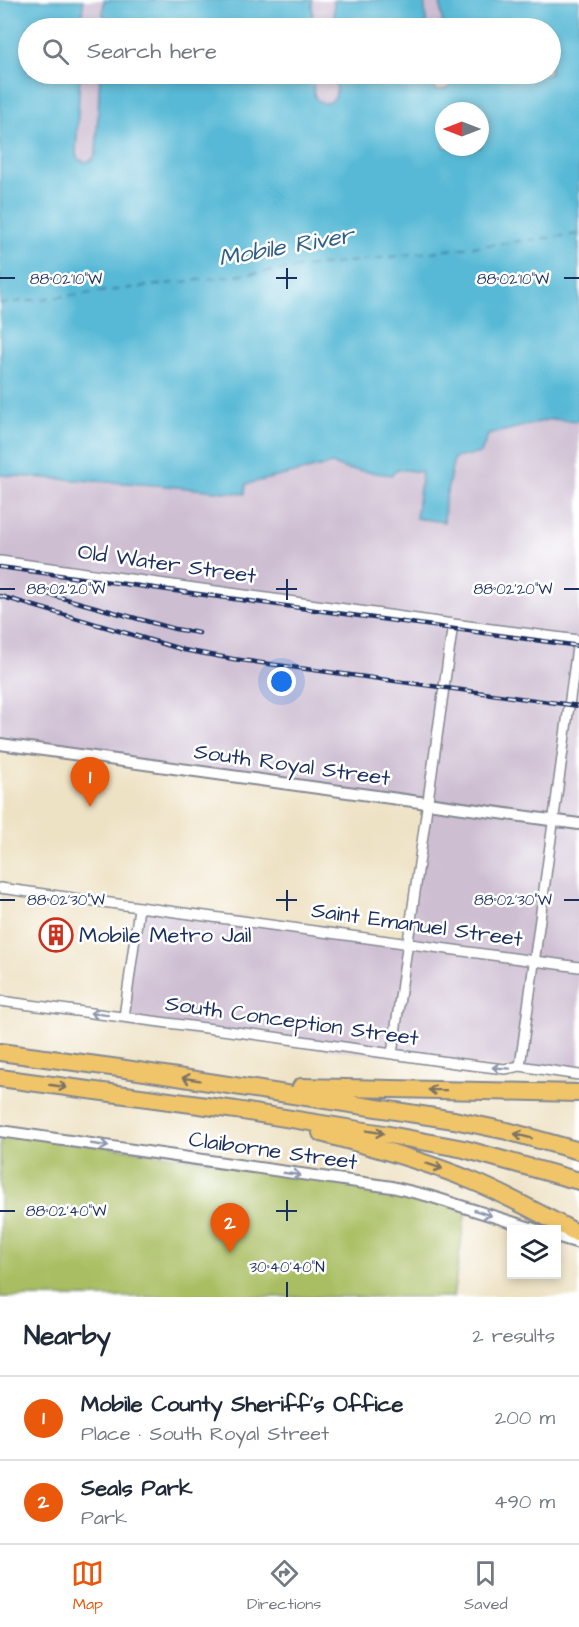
<!DOCTYPE html>
<meta charset="utf-8">
<style>
:root{--surface:#fff;--page:#f6f6f7;--text:#1f2937;--muted:#747a83;--line:#e0e1e3;--accent:#ea580c}
body{margin:0;font-family:"Architects Daughter",sans-serif;background:var(--page);color:var(--text)}
.controls{position:absolute;right:18px;bottom:18px;display:grid;overflow:hidden;border-radius:0px;box-shadow:0 3px 9px #0003}
.controls button{width:54px;height:54px;display:grid;place-items:center;padding:0;border:0;border-bottom:2px solid var(--line);background:var(--surface);color:var(--text);font:30px sans-serif}
.compass{position:absolute;left:435px;top:102px;width:54px;height:54px;border-radius:50%;background:var(--surface);box-shadow:0 3px 9px #0003;rotate:270deg}
.you{position:absolute;left:282px;top:682px;width:21px;height:21px;margin:-15px;border:4px solid #fff;border-radius:50%;background:#1a73e8;box-shadow:0 0 0 9px #1a73e833}
.badge{display:grid;place-items:center;width:39px;height:39px;border-radius:50%;background:var(--accent);color:#fff;font-size:20px;font-weight:700}
.pin{position:absolute;translate:-50% -50px;filter:drop-shadow(0 2px 3px #0008)}
.pin::after{content:'';position:absolute;top:32px;width:21px;height:18px;background:inherit;clip-path:polygon(0 0,100% 0,50% 100%)}
.list{margin:0;padding:0;list-style:none}
h2{display:flex;justify-content:space-between;align-items:center;height:78px;margin:0;padding:0 24px;font-size:26px}
h2 small{font-size:20px;font-weight:400;color:var(--muted)}
.list li{display:grid;grid-template-columns:39px 1fr auto;gap:18px;align-items:center;box-sizing:border-box;height:84px;padding:0 24px;border-top:2px solid var(--line)}
.list b{display:block;font-size:22px;white-space:nowrap}
.list p{margin:0;font-size:20px;white-space:nowrap;color:var(--muted)}
.list em{font-size:20px;font-style:normal;color:var(--muted)}
.icon{flex:none;width:33px;height:33px;fill:none;stroke:currentColor;stroke-width:2;stroke-linecap:round;stroke-linejoin:round}
.map{position:relative;flex:none;width:579px;height:1297px;overflow:hidden}
.search{position:absolute;background:var(--surface);box-shadow:0 3px 9px #0003;left:18px;right:18px;top:18px;height:66px;display:flex;align-items:center;gap:15px;box-sizing:border-box;padding:0 21px;border-radius:33px;color:var(--muted);font-size:22px}
.sheet{height:246px;background:var(--surface)}
nav{display:flex;justify-content:space-around;align-items:center;box-sizing:border-box;height:84px;border-top:2px solid var(--line);background:var(--surface);font-size:16px;color:var(--muted)}
nav a{display:grid;justify-items:center;gap:3px}
nav .on{color:var(--accent)}
.map>svg:first-child{display:block}
</style>
<div class="map">
<svg width="579" height="1297" viewBox="0 0 579 1297">
<rect width="100%" height="100%" fill="#fff"/>
<filter id="ink" filterUnits="userSpaceOnUse"><feTurbulence type="fractalNoise" baseFrequency=".0167" numOctaves="2"/><feDisplacementMap in="SourceGraphic" scale="12" xChannelSelector="R" yChannelSelector="G"/><feConvolveMatrix kernelMatrix="1 2 1 2 8 2 1 2 1" color-interpolation-filters="sRGB"/></filter>
<filter id="wash" filterUnits="userSpaceOnUse"><feTurbulence type="fractalNoise" baseFrequency=".008" numOctaves="4" result="noise"/><feDisplacementMap in="SourceGraphic" scale="24" xChannelSelector="R" yChannelSelector="G"/><feGaussianBlur stdDeviation="1.35" result="paint"/><feColorMatrix in="noise" values="0 0 0 0 0 0 0 0 0 0 0 0 0 0 0 0 0 1.4 0 .05"/><feComposite in="paint" operator="in"/></filter>
<g filter="url(#wash)">
<rect width="100%" height="100%" fill="#eee2c4"/>
<path fill="#cdbed2" d="M83 0H104L103 15 107 19 106 25 103 28H82Z
M312 0H334V28H313Z
M424 0H440L443 28H427Z
M80 74H100L96 154 92 160 87 162 81 160 76 154Z
M314 74H335L336 94 331 102 323 103 316 99 314 93Z
M551 419 579 421V1076L122 1027 138 902 408 943 427 803 0 744V475L157 485 245 494 246 484 332 464 346 469 392 475 396 469 422 472 443 522 445 501 453 458 481 453 488 435Z"/>
<path fill="#a9be62" stroke="#627660" stroke-width="1.5" d="M0 1131 392 1187 466 1210 453 1297H0Z"/>
<path fill="#58b9d6" stroke="#3a749a" stroke-width="1.5" fill-rule="evenodd" d="M0 0H83L82 28H28V74H80L76 154 78 159 85 162 92 160 96 154 100 74H314C314 80 313 88 314 94 317 106 333 106 336 94 337 88 336 80 335 74H431L433 84 437 90 449 88 448 74H550V28H443L440 0H579V421L551 419 488 435 481 453 454 458 445 501 444 522 416 518 422 472 397 469 392 475 346 469 332 464 246 484 245 494 157 485 0 475ZM444 111H480V147H444Z
M104 0H312L313 28H103L106 25 107 19 103 15Z
M334 0H424L427 28H334Z"/>
<g fill="none" stroke-linecap="round" stroke-linejoin="round">
<path stroke="#305f88" stroke-width="1.5" stroke-dasharray="8 6" stroke-linecap="butt" d="M0 304 579 234"/>
</g>
</g>
<g filter="url(#ink)">
<g fill="none" stroke-linecap="round" stroke-linejoin="round">
<g stroke="#848891" stroke-width="12">
<path id="minor" d="M0 561 453 624 578 640 520 1066
M0 888 579 967
M0 1001 267 1036 455 1063 505 1069 520 1066 579 1075
M124 1017 139 908
M392 1054 453 624"/>
</g>
<g stroke="#848891" stroke-width="14">
<path id="tertiary" d="M0 744 579 824
M0 1131 392 1187 429 1196 537 1230
M556 1236 579 1243"/>
</g>
<g stroke="#848891" stroke-width="20">
<path id="motorway" d="M0 1052 119 1068 454 1120 507 1131 579 1151
M0 1078 236 1110 384 1134 464 1149 579 1181
M301 1087 579 1093
M321 1133C373 1147 425 1161 475 1182 511 1197 545 1217 579 1234"/>
</g>
<use href="#minor" stroke="#fff" stroke-width="9"/>
<use href="#tertiary" stroke="#fff" stroke-width="10"/>
<use href="#motorway" stroke="#f0c469" stroke-width="16"/>
<g stroke="#1b2f5e" stroke-width="4.5">
<path id="rail" d="M0 567 579 646
M30 589 175 629 199 633
M0 596 184 650 233 659 579 706"/>
</g>
<use href="#rail" stroke="#fff" stroke-width="2" stroke-dasharray="7" stroke-linecap="butt"/>
</g>
<defs><path id="oneway-shaft" d="M-6 0H5M1.5-3L5.5 0L1.5 3" fill="none" stroke-width="1.6" stroke-linecap="round" stroke-linejoin="round" transform="scale(1.5)"/></defs>
<g stroke="#8d97ae">
<use href="#oneway-shaft" transform="translate(99 1014) rotate(-173)"/>
<use href="#oneway-shaft" transform="translate(501 1068) rotate(-176)"/>
<use href="#oneway-shaft" transform="translate(100 1145) rotate(8)"/>
<use href="#oneway-shaft" transform="translate(292 1174) rotate(8)"/>
<use href="#oneway-shaft" transform="translate(483 1213) rotate(18)"/>
</g>
<g stroke="#7b7263">
<use href="#oneway-shaft" transform="translate(191 1079) rotate(-171)"/>
<use href="#oneway-shaft" transform="translate(58 1086) rotate(8)"/>
<use href="#oneway-shaft" transform="translate(437 1090) rotate(-179)"/>
<use href="#oneway-shaft" transform="translate(375 1132) rotate(9)"/>
<use href="#oneway-shaft" transform="translate(523 1136) rotate(-165)"/>
<use href="#oneway-shaft" transform="translate(434 1166) rotate(19)"/>
</g>
</g>
<path fill="none" stroke="#1b2f5e" stroke-width="2" d="M287 268V289M0 278H15M276 278H297M564 278H579M287 579V600M0 589H15M276 589H297M564 589H579M287 890V911M0 900H15M276 900H297M564 900H579M287 1200V1221M0 1211H15M276 1211H297M287 1282V1297"/>
<defs>
<g id="building-ring" transform="scale(1.725)"><circle r="9.5" fill="#fff" stroke="#c8321e" stroke-width="1.5"/><path d="M-4-6H4V6H1V3H-1V6H-4ZM-2.5-4.3h1.7v1.8h-1.7ZM.8-4.3h1.7v1.8H.8ZM-2.5-1h1.7V.8h-1.7ZM.8-1h1.7V.8H.8Z" fill="#c8321e"/></g>
</defs>
<g fill-rule="evenodd">
<use href="#building-ring" x="56" y="935"/>
</g>
<g text-anchor="middle" dominant-baseline="central" stroke-width="5" stroke-linejoin="round" paint-order="stroke">
<g font-size="22" fill="#1b2f5e" stroke="#fff">
<text transform="translate(167 564) rotate(8)">Old Water Street</text>
<text transform="translate(292 765) rotate(8)">South Royal Street</text>
<text transform="translate(417 925) rotate(8)">Saint Emanuel Street</text>
<text transform="translate(292 1021) rotate(8)">South Conception Street</text>
<text transform="translate(273 1151) rotate(8)">Claiborne Street</text>
</g>
<g font-size="22" fill="#1b2f5e" stroke="#fff" text-anchor="start">
<text x="79" y="935">Mobile Metro Jail</text>
</g>
<g font-size="24" font-style="italic" fill="#305f88" stroke="#fff">
<text transform="translate(286 247) rotate(-10)">Mobile River</text>
</g>
</g>
<g font-size="15" text-anchor="middle" fill="#1b2f5e" stroke="#fff" stroke-width="5" stroke-linejoin="round" paint-order="stroke">
<text x="513" y="284">88°02'10"W</text>
<text x="66" y="284">88°02'10"W</text>
<text x="513" y="594">88°02'20"W</text>
<text x="66" y="594">88°02'20"W</text>
<text x="66" y="905">88°02'30"W</text>
<text x="513" y="905">88°02'30"W</text>
<text x="66" y="1216">88°02'40"W</text>
<text x="287" y="1272">30°40'40"N</text>
</g>
</svg>
<div class="controls">
<button><svg class="icon" aria-label="layers" viewBox="0 0 24 24"><path d="M12 4l9 5-9 5-9-5zM3 14l9 5 9-5"/></svg></button>
</div>
<svg class="compass" viewBox="-18 -18 36 36"><path d="M0-13l5 13h-10z" fill="#e53935"/><path d="M0 13l5-13h-10z" fill="#747a83"/></svg>
<div class="you"></div>
<div class="pin badge" style="left:90px;top:807px">1</div>
<div class="pin badge" style="left:230px;top:1253px">2</div>
<div class="search"><svg class="icon" aria-label="search" viewBox="0 0 24 24"><circle cx="10" cy="10" r="6"/><path d="M15 15l6 6"/></svg>Search here</div>
</div>
<section class="sheet">
<h2>Nearby<small>2 results</small></h2>
<ul class="list">
<li><span class="badge">1</span><div><b>Mobile County Sheriff's Office</b><p>Place · South Royal Street</p></div><em>200 m</em></li>
<li><span class="badge">2</span><div><b>Seals Park</b><p>Park</p></div><em>490 m</em></li>
</ul>
</section>
<nav>
<a class="on"><svg class="icon" aria-label="map" viewBox="0 0 24 24"><path d="M3 6l6-2 6 2 6-2v14l-6 2-6-2-6 2zM9 4v14M15 6v14"/></svg>Map</a>
<a><svg class="icon" aria-label="directions" viewBox="0 0 24 24"><path d="M12 3l9 9-9 9-9-9zM9 14v-3h6M13 9l2 2-2 2"/></svg>Directions</a>
<a><svg class="icon" aria-label="saved" viewBox="0 0 24 24"><path d="M7 4h10v16l-5-4-5 4z"/></svg>Saved</a>
</nav>
